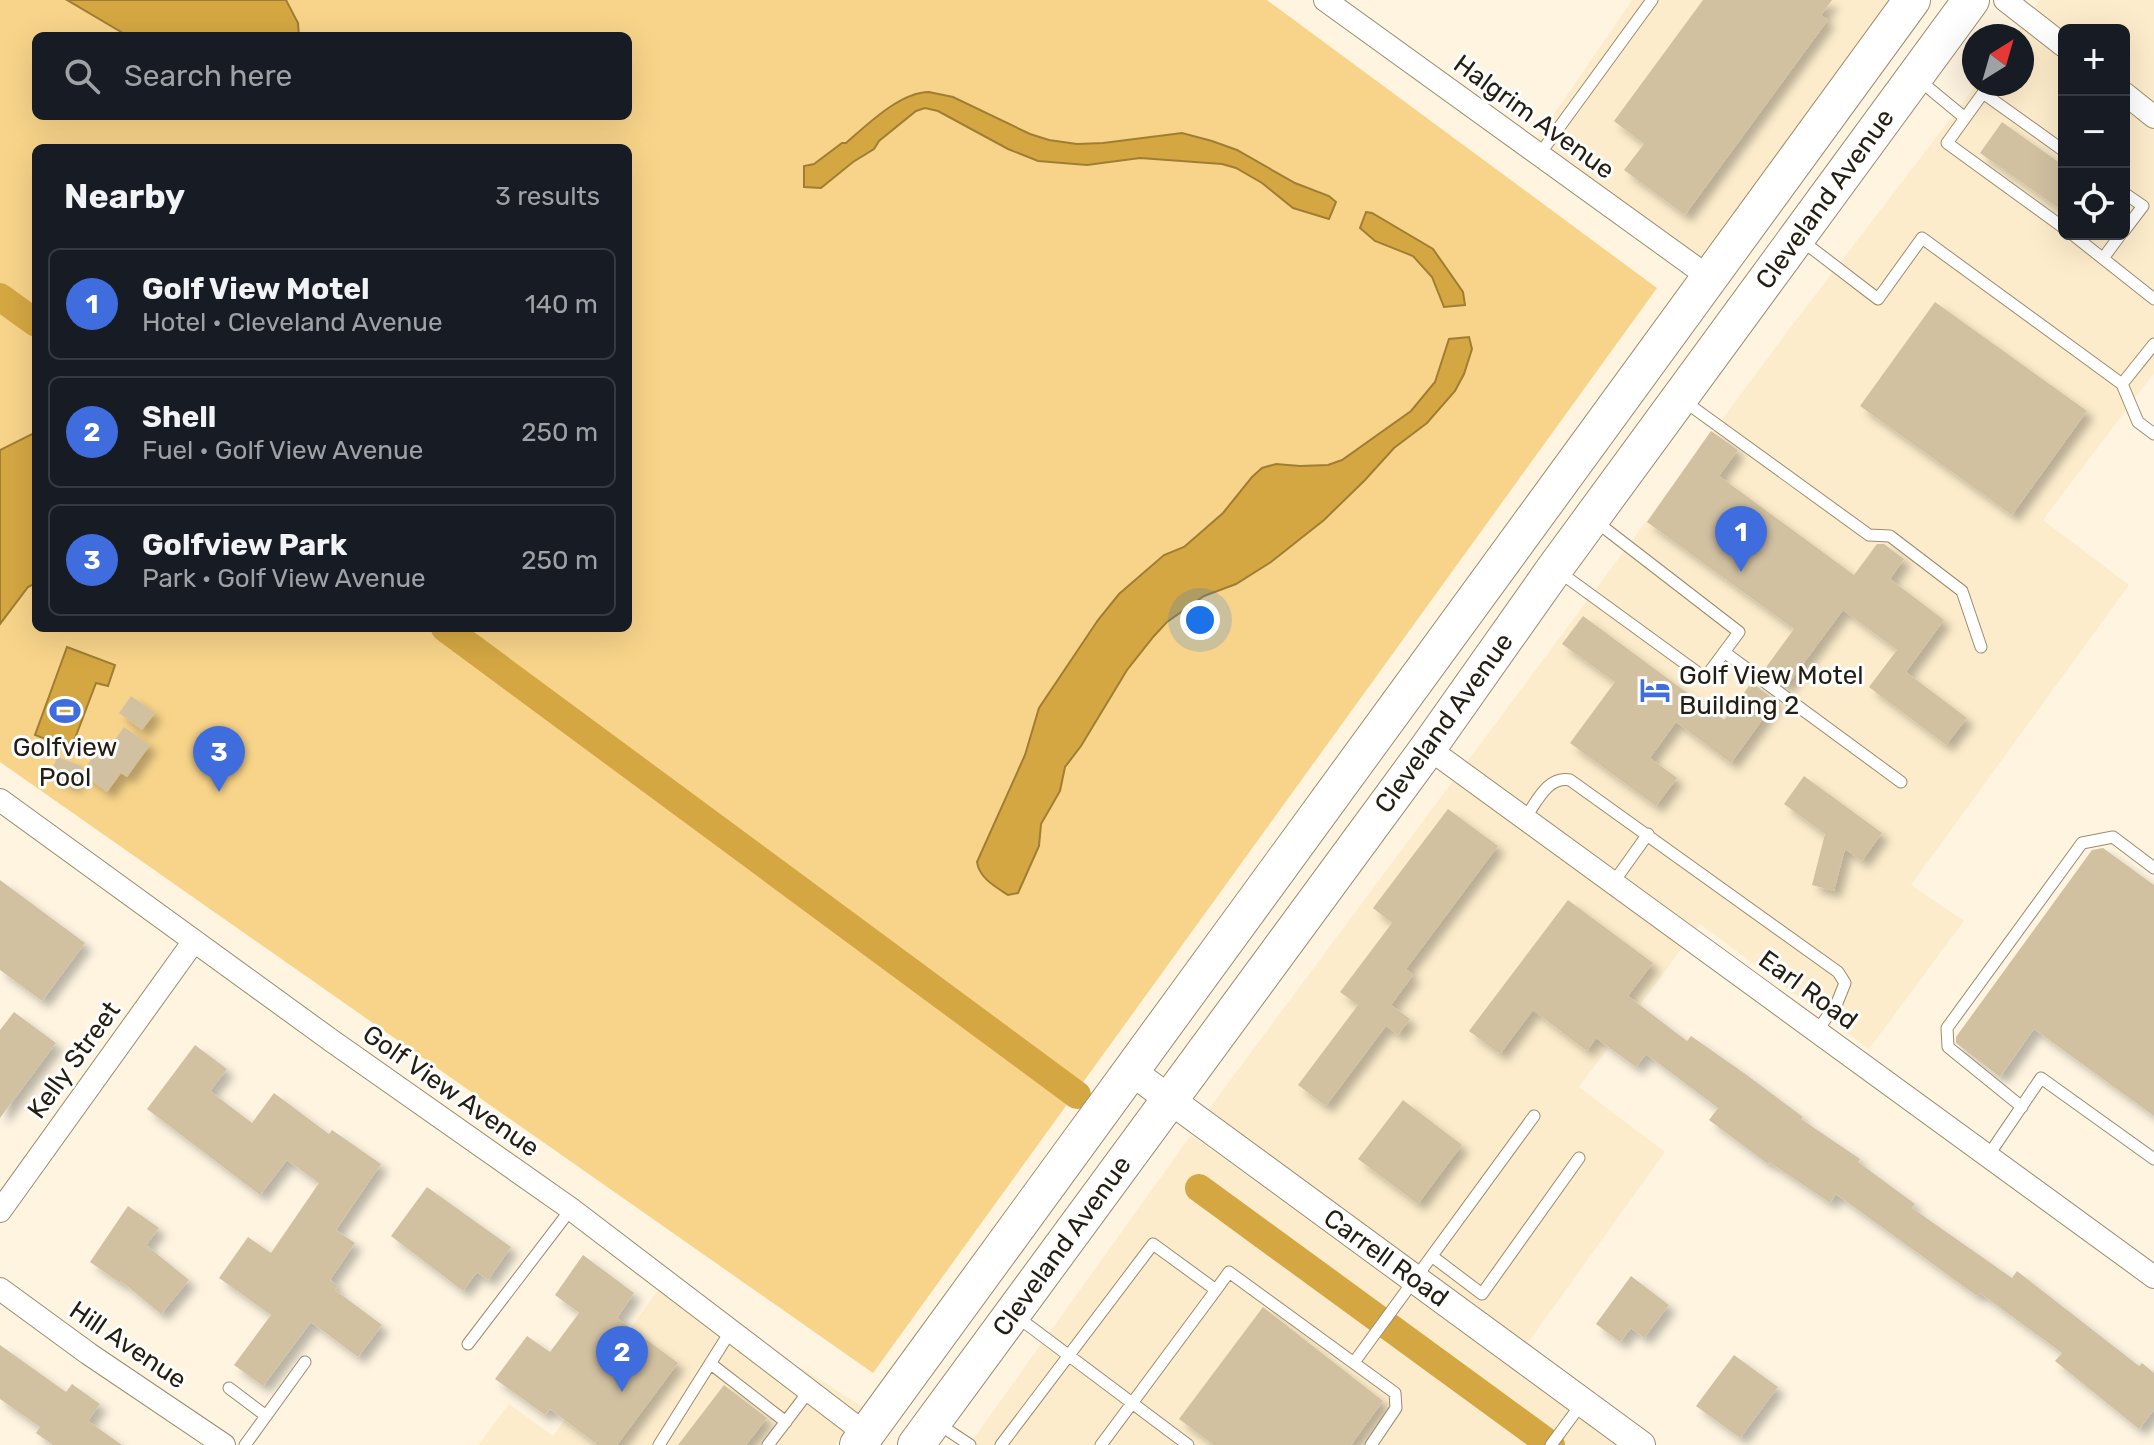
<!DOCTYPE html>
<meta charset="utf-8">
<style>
:root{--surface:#171b24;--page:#20242c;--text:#f1f3f6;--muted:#9ea1a6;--line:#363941;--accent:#406dde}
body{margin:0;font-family:Rubik,sans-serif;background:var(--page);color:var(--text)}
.controls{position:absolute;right:24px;top:24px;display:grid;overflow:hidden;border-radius:12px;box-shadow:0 8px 32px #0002}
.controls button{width:72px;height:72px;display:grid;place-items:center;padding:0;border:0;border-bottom:2px solid var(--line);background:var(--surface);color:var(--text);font:40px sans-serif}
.compass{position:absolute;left:1962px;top:24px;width:72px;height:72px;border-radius:50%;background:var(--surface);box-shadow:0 8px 32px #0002;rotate:37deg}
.you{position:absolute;left:1200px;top:620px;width:28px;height:28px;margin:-20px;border:6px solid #fff;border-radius:50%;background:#1a73e8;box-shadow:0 0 0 12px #1a73e833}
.badge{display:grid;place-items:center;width:52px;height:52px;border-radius:50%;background:var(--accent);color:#fff;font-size:26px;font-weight:700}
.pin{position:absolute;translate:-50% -66px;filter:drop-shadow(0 2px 4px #0008)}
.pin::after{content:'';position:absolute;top:42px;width:28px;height:24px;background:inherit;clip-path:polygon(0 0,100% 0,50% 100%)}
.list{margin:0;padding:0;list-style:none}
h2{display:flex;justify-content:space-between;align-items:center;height:104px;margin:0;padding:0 32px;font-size:34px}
h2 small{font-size:26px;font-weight:400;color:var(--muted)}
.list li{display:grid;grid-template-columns:52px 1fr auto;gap:24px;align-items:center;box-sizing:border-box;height:112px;margin:0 16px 16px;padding:0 16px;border:2px solid var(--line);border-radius:12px}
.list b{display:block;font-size:30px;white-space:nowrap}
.list p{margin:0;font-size:26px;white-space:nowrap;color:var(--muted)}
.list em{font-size:26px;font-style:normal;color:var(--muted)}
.icon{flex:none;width:44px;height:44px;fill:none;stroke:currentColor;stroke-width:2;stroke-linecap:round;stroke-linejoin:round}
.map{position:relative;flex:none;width:2154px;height:1445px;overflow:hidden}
.search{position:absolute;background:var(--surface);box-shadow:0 8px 32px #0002;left:32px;top:32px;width:600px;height:88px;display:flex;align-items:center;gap:20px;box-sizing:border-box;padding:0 28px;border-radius:12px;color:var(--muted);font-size:30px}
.panel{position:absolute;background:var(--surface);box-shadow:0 8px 32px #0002;left:32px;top:144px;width:600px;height:488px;border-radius:12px}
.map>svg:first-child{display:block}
</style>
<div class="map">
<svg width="2154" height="1445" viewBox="0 0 2154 1445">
<defs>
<filter id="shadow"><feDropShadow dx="7" dy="7" stdDeviation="4" flood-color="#0004"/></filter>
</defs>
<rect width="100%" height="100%" fill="#fef4e0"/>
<path fill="#fceccb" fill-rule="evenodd" d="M1632 0H1897L1698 267 1531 148Z
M2040 0H2154V373L2043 520 2129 585 1911 885 1964 921 1869 1049 1700 924 1579 1087 1665 1152 1527 1344 1208 1110 1787 332 1977 84H2022V36H2014ZM2064 30H2124V234H2064Z
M1191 1135 1616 1445H969Z
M664 1282 863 1407 835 1445H478L509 1404 553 1436Z"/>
<path fill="#f8d48a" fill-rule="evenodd" d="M0 0H1267L1657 288 873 1373 0 762ZM36 36H628V116H36ZM36 148H628V628H36Z"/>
<path fill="#d4a742" stroke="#9f7e34" stroke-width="2" d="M67 0H286L298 23 299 36H128Z
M929 92 953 97 1030 134 1049 140 1077 144 1103 143 1182 133 1212 141 1237 150 1295 183 1329 196 1336 202 1329 219 1293 208 1262 183 1236 168 1222 164 1140 158 1087 165 1038 161 1008 149 938 111 925 108 916 111 879 141 874 149 853 162 821 188 804 187V166L814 164 842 143H846C867 125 900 92 929 92Z
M1366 212 1372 213 1433 249 1463 292 1465 305 1444 307 1432 277 1413 256 1375 241 1360 228Z
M1469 337 1472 349 1464 374 1455 391 1427 423 1394 448 1365 480 1324 520 1271 562 1236 584 1204 596 1167 622 1154 636 1127 670 1081 746 1065 767 1060 791 1041 824 1039 846 1018 893 1008 895C996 887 979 878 977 862L1025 755 1039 708 1098 620 1119 594 1164 555 1184 547 1199 534 1223 513 1252 477 1262 468 1276 464 1300 466 1328 465 1342 460 1411 411 1435 382 1449 339Z
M36 432V583L28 587 0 624V450Z
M67 647 115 665 108 686 96 683 71 749 35 735Z"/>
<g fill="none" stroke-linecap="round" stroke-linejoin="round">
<path stroke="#d4a742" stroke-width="28" d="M0 297 36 323
M445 628 1077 1095
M1199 1188 1551 1445"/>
</g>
<path fill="#d1c1a1" filter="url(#shadow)" d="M1703 0H1832L1821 15 1828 20 1685 215 1624 170 1644 144 1614 121Z
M2002 122 2064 166V212L1980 153Z
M1935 302 2087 411 2012 515 1860 406Z
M1711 431 1738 450 1719 476 1854 575 1877 544H1884L1904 559 1890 579 1944 620 1906 672 1967 718 1946 745 1869 687 1897 650 1843 610 1786 687 1764 670 1794 629 1647 522Z
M1583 616 1724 720 1749 686 1751 687 1754 684 1776 701 1731 763 1676 722 1650 758 1677 778 1656 806 1570 743 1615 682 1562 644Z
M131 696 155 713 142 730 119 713Z
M124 727 150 745 127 777 121 773 107 792 81 773 96 753 102 757Z
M57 757 82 766 75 786 50 776Z
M1804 776 1882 833 1862 861 1845 849 1834 891 1812 885 1825 834 1784 804Z
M1448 809 1498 846 1406 969 1413 975 1391 1005 1410 1019 1398 1035 1386 1026 1326 1106 1298 1085 1358 1005 1340 992 1392 923 1373 908Z
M2103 848 2154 885V1116L2034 1029 2000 1077 1956 1043V1037L2092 850Z
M0 880 85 943 42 1001 0 970Z
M1568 900 1653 963 1628 996 1687 1041 1691 1036 1744 1073 1803 1117 1801 1119 1860 1159 1858 1162 1915 1204 1912 1208 2012 1278 2017 1271 2139 1366 2142 1363 2154 1373V1410L2139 1429 2055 1361 2062 1353 1980 1293 1977 1296 1836 1194 1830 1203 1769 1162 1768 1164 1709 1120 1718 1108 1646 1054 1636 1067 1596 1038 1587 1051 1533 1010 1500 1054 1469 1031Z
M14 1012 56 1043 0 1118V1030Z
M195 1045 227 1069 210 1091 252 1123 274 1093 329 1134 332 1130 381 1164 336 1230 355 1243 330 1280 338 1286 335 1290 382 1325 358 1357 311 1322 263 1386 234 1365 271 1315 219 1278 248 1237 271 1253 319 1183 287 1160 260 1195 147 1109Z
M1403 1100 1462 1145 1418 1204 1358 1159Z
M427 1187 511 1247 488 1280 477 1272 463 1291 391 1236Z
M128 1206 159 1228 146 1245 189 1280 161 1314 121 1281 120 1283 90 1262Z
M583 1255 634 1293 617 1318 678 1363 617 1445H598L550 1409 545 1415 495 1379 527 1336 550 1352 579 1313 555 1295Z
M1631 1276 1669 1305 1644 1338 1631 1328 1620 1342 1596 1324Z
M1263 1307 1383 1401 1351 1445H1214L1179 1419Z
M0 1345 66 1392 72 1384 100 1404 88 1421 122 1445H53L36 1433 40 1427 0 1399Z
M1734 1355 1778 1387 1740 1438 1696 1406Z
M724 1385 767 1418 746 1445H678Z"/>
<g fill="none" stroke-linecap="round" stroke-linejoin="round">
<g stroke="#9c8c6d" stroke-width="13">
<path id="service" d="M1919 80 1965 118
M2064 151 1983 93 1947 143 2064 228
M1539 155 1652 0
M2124 193 2143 206 2124 231
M2072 234 2154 299
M1801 240 1878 299 1922 238 2122 384 2138 422 2154 434
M2104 257 2121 234
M2122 384 2154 344
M1684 401 1869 535 1890 536 1962 591 1981 647
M1558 571 1705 678 1739 632 1594 520
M1724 652 1901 782
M1525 818C1537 802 1547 776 1570 780L1838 972 1845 983 1837 1003 1817 1031
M1613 883 1648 834
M2022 1107 1948 1047 1947 1028 2082 843 2113 837 2154 868
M1988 1156 2041 1078 2154 1159
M1433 1257 1482 1294 1579 1158
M1016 1316 1188 1445
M468 1344 571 1209
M1355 1361 1534 1116
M711 1364 786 1422
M229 1388 266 1416
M937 1423 970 1445
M245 1445 305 1362
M659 1445 730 1332
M768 1445 809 1391
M1001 1445 1153 1244 1216 1290 1229 1272 1395 1393 1396 1408 1371 1445
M1101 1445 1216 1290
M1551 1445 1582 1403"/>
</g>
<g stroke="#9c8c6d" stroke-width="24">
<path id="minor" d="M1325 0 1710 278
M2005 0 2064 46
M2124 93 2154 117
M1428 748 2154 1277
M0 800 332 1041 571 1209 866 1434
M0 1211 194 941
M0 1289 89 1354 224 1445"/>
</g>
<g stroke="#9c8c6d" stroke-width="30">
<path id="tertiary" d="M1131 1071 1641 1445"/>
</g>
<g stroke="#9c8c6d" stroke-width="38">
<path id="primary" d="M858 1445 1912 0
M916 1445 1428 748 1555 568 1971 0"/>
</g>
<use href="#service" stroke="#fff" stroke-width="11"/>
<use href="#minor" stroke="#fff" stroke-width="22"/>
<use href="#tertiary" stroke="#fff" stroke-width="28"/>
<use href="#primary" stroke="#fff" stroke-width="36"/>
</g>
<defs>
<g id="hotel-bare" transform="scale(2.4)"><path d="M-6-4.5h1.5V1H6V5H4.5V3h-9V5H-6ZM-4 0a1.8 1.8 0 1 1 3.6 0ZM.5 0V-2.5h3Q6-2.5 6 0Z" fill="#406dde" stroke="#fff" stroke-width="2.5" paint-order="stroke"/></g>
<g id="stadium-bare" transform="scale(2.4)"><path d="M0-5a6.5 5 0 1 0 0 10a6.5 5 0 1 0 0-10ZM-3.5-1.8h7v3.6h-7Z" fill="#406dde" stroke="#fff" stroke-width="2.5" paint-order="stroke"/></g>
</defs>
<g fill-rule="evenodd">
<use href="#hotel-bare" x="1655" y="690"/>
<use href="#stadium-bare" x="65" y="711"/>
</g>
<g text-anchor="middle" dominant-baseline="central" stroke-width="6" stroke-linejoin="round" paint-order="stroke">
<g font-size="26" fill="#241e12" stroke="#fff">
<text transform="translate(1534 117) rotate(36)">Halgrim Avenue</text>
<text transform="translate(1825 199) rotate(-54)">Cleveland Avenue</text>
<text transform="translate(1444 723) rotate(-54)">Cleveland Avenue</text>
<text transform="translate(1808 990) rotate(36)">Earl Road</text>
<text transform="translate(74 1060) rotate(-54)">Kelly Street</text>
<text transform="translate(451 1091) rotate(35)">Golf View Avenue</text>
<text transform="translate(1062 1246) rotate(-54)">Cleveland Avenue</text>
<text transform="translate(1386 1258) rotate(36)">Carrell Road</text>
<text transform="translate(128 1345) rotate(34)">Hill Avenue</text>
</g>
<g font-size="26" fill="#241e12" stroke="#fff" text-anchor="start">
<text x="1679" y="675">Golf View Motel<tspan x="1679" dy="30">Building 2</tspan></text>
<text x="65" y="747" text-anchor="middle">Golfview<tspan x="65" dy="30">Pool</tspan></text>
</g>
</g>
</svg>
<div class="controls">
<button>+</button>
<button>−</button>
<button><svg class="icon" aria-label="locate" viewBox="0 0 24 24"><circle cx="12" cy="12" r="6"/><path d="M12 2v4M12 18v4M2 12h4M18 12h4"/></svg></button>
</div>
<svg class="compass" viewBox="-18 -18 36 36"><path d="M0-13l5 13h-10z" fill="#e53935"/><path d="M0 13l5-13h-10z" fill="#9ea1a6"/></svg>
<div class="you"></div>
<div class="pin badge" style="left:1741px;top:572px">1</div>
<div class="pin badge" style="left:622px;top:1392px">2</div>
<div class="pin badge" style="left:219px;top:792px">3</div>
<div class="search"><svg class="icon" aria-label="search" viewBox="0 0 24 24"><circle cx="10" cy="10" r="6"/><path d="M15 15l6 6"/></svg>Search here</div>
<section class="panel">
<h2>Nearby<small>3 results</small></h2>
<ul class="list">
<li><span class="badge">1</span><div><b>Golf View Motel</b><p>Hotel · Cleveland Avenue</p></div><em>140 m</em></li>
<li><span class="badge">2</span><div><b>Shell</b><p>Fuel · Golf View Avenue</p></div><em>250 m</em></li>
<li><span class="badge">3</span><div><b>Golfview Park</b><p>Park · Golf View Avenue</p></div><em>250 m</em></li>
</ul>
</section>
</div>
